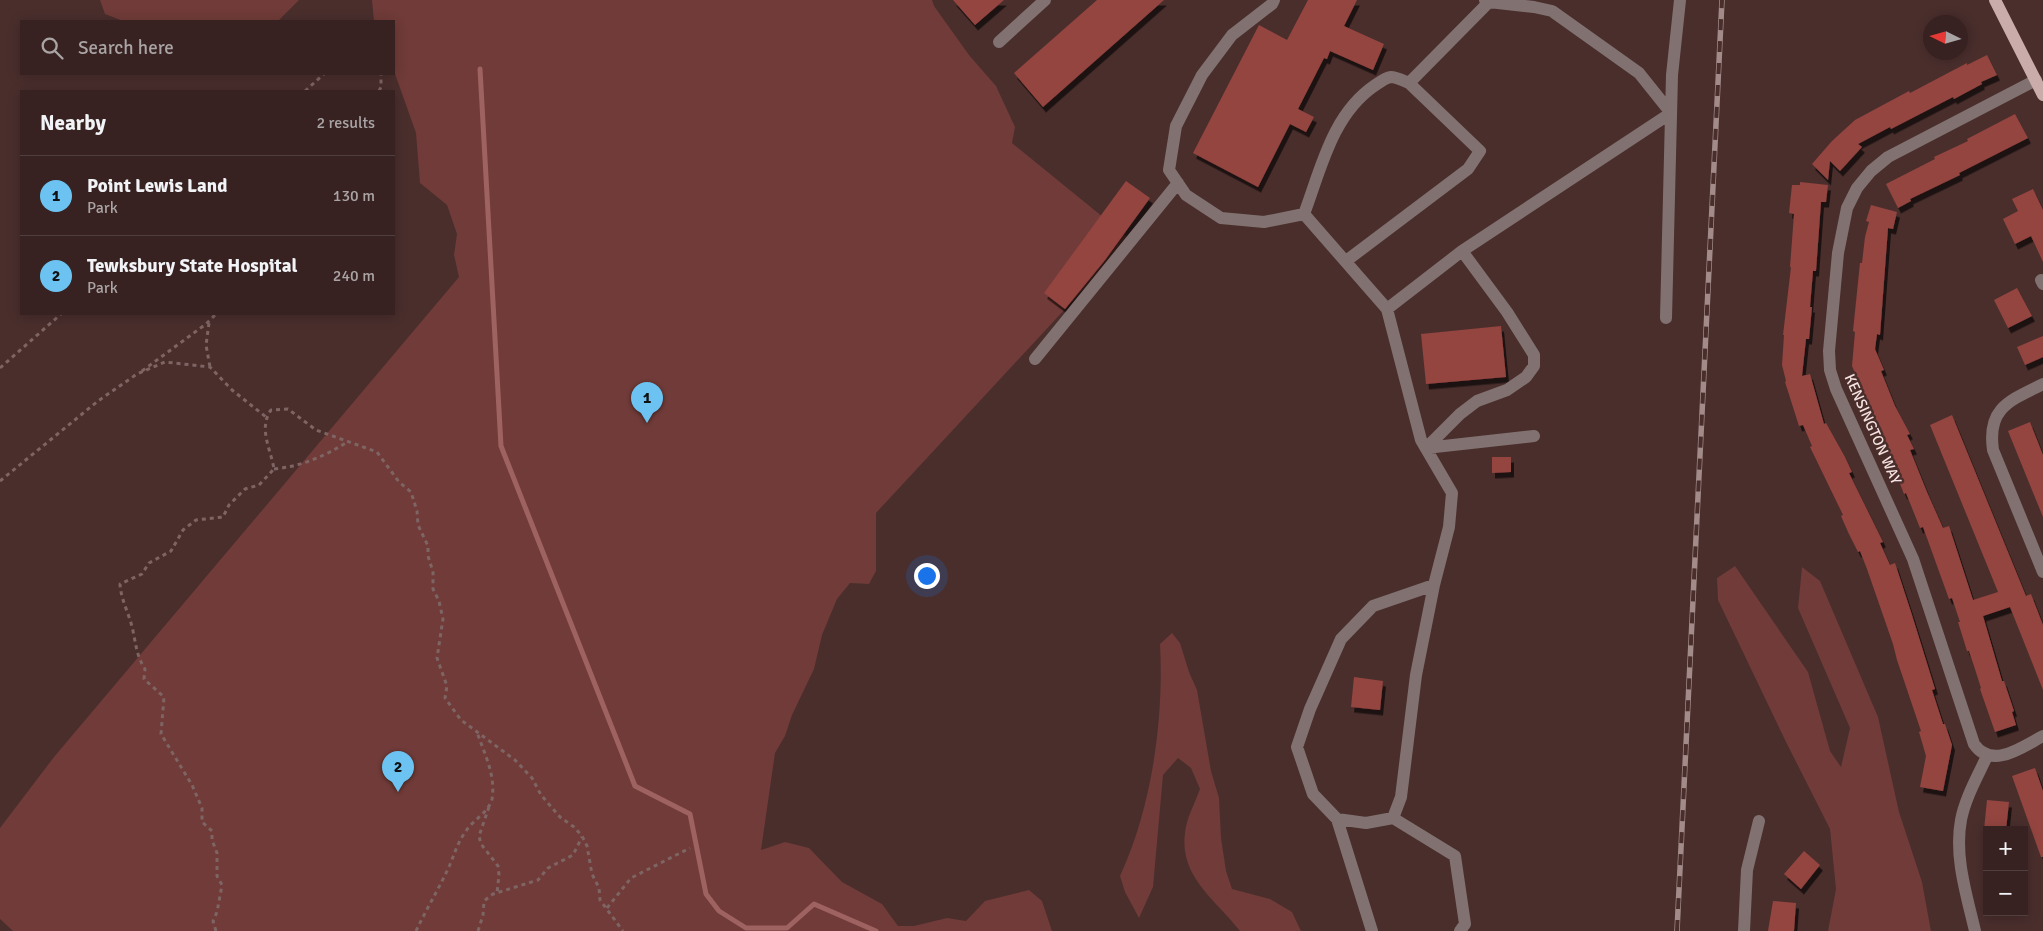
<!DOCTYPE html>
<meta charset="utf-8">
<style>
:root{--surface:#372221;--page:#3e2a2a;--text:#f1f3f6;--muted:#aaa4a5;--line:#513f3f;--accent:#6cc3f2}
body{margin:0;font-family:Signika,sans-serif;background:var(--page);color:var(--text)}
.controls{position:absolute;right:15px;bottom:15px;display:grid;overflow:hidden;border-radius:0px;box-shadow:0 2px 12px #0003}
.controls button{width:45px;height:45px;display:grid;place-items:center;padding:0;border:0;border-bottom:1px solid var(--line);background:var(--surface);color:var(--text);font:25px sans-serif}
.compass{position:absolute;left:1923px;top:15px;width:45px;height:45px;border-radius:50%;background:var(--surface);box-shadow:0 2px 12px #0003;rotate:275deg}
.you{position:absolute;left:926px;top:575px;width:18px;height:18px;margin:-12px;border:4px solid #fff;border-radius:50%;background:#1a73e8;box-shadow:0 0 0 8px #1a73e833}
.badge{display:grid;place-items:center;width:32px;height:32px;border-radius:50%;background:var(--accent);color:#111;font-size:16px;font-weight:700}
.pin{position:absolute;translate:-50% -41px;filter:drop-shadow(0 1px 2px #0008)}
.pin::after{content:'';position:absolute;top:26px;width:18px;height:15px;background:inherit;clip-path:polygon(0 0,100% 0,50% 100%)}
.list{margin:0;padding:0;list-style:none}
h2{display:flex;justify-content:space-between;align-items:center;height:65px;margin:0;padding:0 20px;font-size:21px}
h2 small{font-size:16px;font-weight:400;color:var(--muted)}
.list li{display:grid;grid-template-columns:32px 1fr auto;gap:15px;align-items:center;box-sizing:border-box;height:80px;padding:0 20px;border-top:1px solid var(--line)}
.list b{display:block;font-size:19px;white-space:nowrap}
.list p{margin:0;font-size:16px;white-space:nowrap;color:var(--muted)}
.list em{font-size:16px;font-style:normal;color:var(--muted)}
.icon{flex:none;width:28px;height:28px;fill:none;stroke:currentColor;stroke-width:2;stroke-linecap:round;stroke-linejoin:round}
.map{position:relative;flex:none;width:2043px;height:931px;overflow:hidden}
.search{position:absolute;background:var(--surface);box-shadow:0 2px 12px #0003;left:20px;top:20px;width:375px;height:55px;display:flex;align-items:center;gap:12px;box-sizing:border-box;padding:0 18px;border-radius:0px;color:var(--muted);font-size:19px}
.panel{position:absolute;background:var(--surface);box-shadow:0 2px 12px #0003;left:20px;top:90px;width:375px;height:225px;border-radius:0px}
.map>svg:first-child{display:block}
</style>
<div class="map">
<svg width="2043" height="931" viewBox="0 0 2043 931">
<defs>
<filter id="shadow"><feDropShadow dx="3" dy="5.5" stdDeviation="0" flood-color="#0009"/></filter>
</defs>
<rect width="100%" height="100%" fill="#492e2c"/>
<path fill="#703b38" d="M100 0H299L278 21H123L105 14Z
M372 0H932L934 6 969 55 996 86 1015 127 1012 143 1130 239 876 513V571L869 584 850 583 837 599 822 635 814 669 792 715 785 736 775 753 761 850 785 842 809 848 842 882 882 904 898 926H914L947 918 966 921 985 901 1029 890 1042 901 1052 931H13L0 919V828L54 757 459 277 454 255 457 234 447 205 420 183 416 133 394 71V21H374Z
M1735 566 1808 672 1830 751 1841 767 1850 728 1798 608 1802 567 1820 581 1878 717 1899 812 1922 882 1931 931H1828L1836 889 1830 829 1786 742 1718 600 1717 578Z
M1172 633 1180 643 1189 672 1197 690 1211 771 1219 798 1221 838 1226 871 1232 889 1270 899 1292 912 1301 931H1240C1217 901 1179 877 1185 833 1186 819 1195 803 1200 789L1191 768 1178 758 1163 775 1153 887 1139 918 1125 892 1120 876C1152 807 1164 719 1160 644Z"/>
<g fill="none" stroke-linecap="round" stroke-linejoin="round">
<path stroke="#9e6260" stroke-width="5" d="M480 69 501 446 635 786 690 814 706 894 719 911 746 928H787L814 904 876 931"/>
</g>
<path fill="#944440" filter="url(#shadow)" d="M953 0H1004L975 25Z
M1097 0H1164L1043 107 1014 73Z
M1308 0H1357L1344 26 1384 44 1373 70 1330 51 1327 59 1324 58 1298 109 1314 117 1306 132 1290 124 1258 187 1193 153 1259 25 1287 40Z
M1987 55 1997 75 1981 82 1982 84 1954 99 1953 97 1891 129 1890 127 1858 144 1862 147 1840 171 1830 161 1828 180 1812 164 1832 141 1855 120 1909 91 1910 93 1967 63V65Z
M2015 114 2028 138 1959 173 1960 175 1910 199 1911 201 1898 208 1886 184 1935 159 1934 157 1968 141 1967 139Z
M1126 181 1150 198 1105 260 1065 309 1044 293Z
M1800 182 1828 185 1826 202H1821L1816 271H1813L1810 307H1812L1809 339H1806L1802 376 1810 374 1824 424 1826 423 1845 457 1852 472 1849 473 1883 542 1880 543 1890 565 1895 563 1912 615 1935 689 1932 690 1943 724H1945L1952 745 1943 791 1920 787 1926 756 1919 732 1921 731 1897 660 1893 644 1867 569 1860 551 1858 552 1848 532 1841 516 1843 515 1810 447 1812 446 1803 425 1799 426 1785 382 1786 381 1782 365 1784 335H1783L1791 267H1790L1794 214 1789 213 1792 185H1800Z
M2033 189 2043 210V262L2031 236 2015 244 2003 219 2018 211 2012 199Z
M1871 205 1897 212 1893 229 1888 228 1880 335 1877 334 1875 349 1884 370 1881 371 1895 406 1910 434 1907 435 1914 449 1910 450 1927 492 1943 528 1949 526 1973 600 1998 592 1930 425 1952 415 2026 596 2031 594 2043 625V690L2010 607 1983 616 2002 681H2004L2014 711 2012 712 2016 725 1995 732 1980 689 1981 688 1974 666 1969 651H1967L1958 622H1960L1952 598 1949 599 1923 527 1920 528 1906 493 1904 494 1893 466 1895 465 1872 417 1874 416 1852 366 1855 332 1853 331 1860 263H1862L1865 237 1869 222 1866 221Z
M2017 288 2032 316 2008 328 1994 300Z
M1501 326 1506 377 1426 384 1421 334Z
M2043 336V357L2025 365 2017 347Z
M2030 422 2043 455V517L2008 431Z
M1492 457H1511V472L1492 473Z
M1354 677 1383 681 1380 710 1351 707Z
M2035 768 2043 791V857H2041L2012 776Z
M1987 800 2009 802 2006 830H1984Z
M1804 851 1820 865 1801 889 1784 874Z
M1773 901 1796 903 1794 931H1768Z"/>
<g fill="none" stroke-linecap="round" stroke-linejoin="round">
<path stroke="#7e6563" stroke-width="3" stroke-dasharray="4 4" stroke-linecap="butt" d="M305 91 324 74
M379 91 381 87V74
M209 323 206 345 210 367
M0 368 61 314
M142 371 206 324 216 314
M274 469C303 466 325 456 349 441
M0 481 98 401 137 374 165 362 210 367 232 390 266 417
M489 807 479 836 481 844 498 866 499 875 497 893
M607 908 631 878 690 848
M216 931 213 921 217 912 222 885 217 876V853L212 840V831L202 822V808L192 785 161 734 164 697 144 679 145 669C137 657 136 645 133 631 130 615 121 601 120 584L142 574 149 563 171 551 183 530 196 520 223 517 229 505 245 489 259 485 274 469C271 450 258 428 271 410L288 409 316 430 377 452 399 482 411 492 417 511 418 525 428 546V556L433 572V589L439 601 443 619 437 658 447 686 445 698 461 720 515 760 532 778 541 795 560 817 574 827 582 836 587 846 592 874 599 888 600 900 623 931
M416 931C426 910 438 890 448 869 454 856 457 843 466 831 473 820 489 812 492 799 496 775 484 753 477 732
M478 931 483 915 484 901 493 894 538 880 548 868 573 855 582 837"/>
<path stroke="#817271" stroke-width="12" d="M1274 0 1272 4 1232 35 1202 75 1176 126 1169 170 1186 195 1221 218 1264 222 1304 214
M1489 2 1534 7 1552 11 1639 73 1671 113
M999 42 1045 0
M2036 80 1888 157 1871 171 1857 188 1847 208 1838 253 1829 351 1830 370 1836 389 1913 559 1974 744C1992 770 2022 747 2043 736
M1304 214 1387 309 1462 251 1671 113
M1304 214C1321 169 1332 115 1374 86 1379 83 1384 78 1391 77 1396 77 1404 81 1409 83
M1346 261 1468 169 1480 151 1409 83 1489 2 1485 0
M2041 280 2043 284
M1387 309 1421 440 1452 493 1449 527 1434 585 1416 675 1401 797 1393 818 1366 823 1337 819 1313 794 1297 747 1310 709 1341 639 1373 606 1434 585
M1666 318 1672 75 1680 0
M1035 359 1178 183
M2043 384C2009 401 1987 408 1993 450L2043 572
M1426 448 1460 414 1477 401 1507 390 1526 377 1534 366V355L1507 312 1462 251
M1426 448 1534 436
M1393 818 1455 856 1465 924 1460 931
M1337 819 1372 931
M1744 931 1747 870 1759 821
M1975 931C1967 896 1954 857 1961 820 1965 798 1978 776 1987 756"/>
<path stroke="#caadaa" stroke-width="12" d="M1995 0 2043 95"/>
<g stroke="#a28b89" stroke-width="5.5">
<path id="rail" d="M1677 931 1722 0"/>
</g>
<use href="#rail" stroke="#492e2c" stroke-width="4" stroke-dasharray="11" stroke-linecap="butt"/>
</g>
<g text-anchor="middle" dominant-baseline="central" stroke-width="5" stroke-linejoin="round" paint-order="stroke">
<g font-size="15" fill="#f6e3e1" stroke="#492e2c">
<text transform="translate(1873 429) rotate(66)">KENSINGTON WAY</text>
</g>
</g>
</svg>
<div class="controls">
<button>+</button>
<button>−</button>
</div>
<svg class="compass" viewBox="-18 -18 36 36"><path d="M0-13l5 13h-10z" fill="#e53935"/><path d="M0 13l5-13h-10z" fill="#aaa4a5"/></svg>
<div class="you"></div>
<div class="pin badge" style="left:647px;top:423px">1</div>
<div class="pin badge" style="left:398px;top:792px">2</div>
<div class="search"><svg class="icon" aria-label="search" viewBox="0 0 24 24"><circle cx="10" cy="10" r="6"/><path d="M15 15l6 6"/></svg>Search here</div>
<section class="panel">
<h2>Nearby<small>2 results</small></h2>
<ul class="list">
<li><span class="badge">1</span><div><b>Point Lewis Land</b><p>Park</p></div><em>130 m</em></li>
<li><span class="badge">2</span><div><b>Tewksbury State Hospital</b><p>Park</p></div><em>240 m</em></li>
</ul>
</section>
</div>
